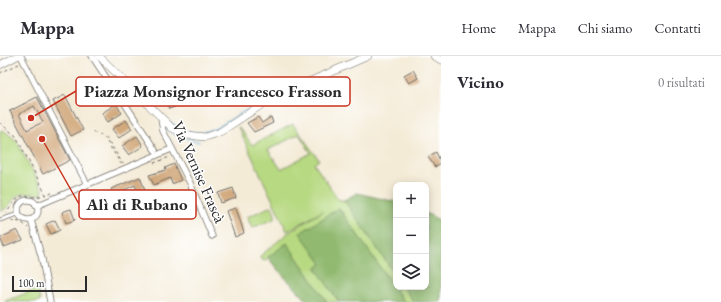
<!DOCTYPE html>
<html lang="it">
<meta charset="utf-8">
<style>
:root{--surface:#fff;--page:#f7f7f7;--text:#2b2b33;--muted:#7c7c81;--line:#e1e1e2}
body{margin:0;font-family:"EB Garamond",serif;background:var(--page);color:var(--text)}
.controls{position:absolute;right:12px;bottom:12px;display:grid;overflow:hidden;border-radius:8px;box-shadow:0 2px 10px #0003}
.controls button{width:36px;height:36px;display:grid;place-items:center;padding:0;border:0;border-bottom:1px solid var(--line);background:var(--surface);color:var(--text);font:20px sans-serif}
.scale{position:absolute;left:12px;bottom:10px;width:75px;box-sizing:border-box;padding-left:4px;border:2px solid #2b2b2b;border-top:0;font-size:11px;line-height:14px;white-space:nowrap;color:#2b2b2b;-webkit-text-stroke:3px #fff;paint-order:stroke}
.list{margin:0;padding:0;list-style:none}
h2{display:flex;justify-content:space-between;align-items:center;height:52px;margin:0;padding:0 16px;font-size:17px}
h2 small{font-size:13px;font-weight:400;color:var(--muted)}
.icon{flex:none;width:22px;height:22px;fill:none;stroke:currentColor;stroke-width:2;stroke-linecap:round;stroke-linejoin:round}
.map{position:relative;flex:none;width:441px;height:246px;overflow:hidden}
header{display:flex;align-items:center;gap:24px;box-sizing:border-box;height:56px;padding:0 20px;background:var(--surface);border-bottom:1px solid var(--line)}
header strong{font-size:19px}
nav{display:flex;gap:22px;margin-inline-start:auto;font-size:14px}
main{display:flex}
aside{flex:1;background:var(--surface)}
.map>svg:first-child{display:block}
</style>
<header>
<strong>Mappa</strong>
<nav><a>Home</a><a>Mappa</a><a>Chi siamo</a><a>Contatti</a></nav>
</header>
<main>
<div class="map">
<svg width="441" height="246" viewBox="0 0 441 246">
<rect width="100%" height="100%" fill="#fff"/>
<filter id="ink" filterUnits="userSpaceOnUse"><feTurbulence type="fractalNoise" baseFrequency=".025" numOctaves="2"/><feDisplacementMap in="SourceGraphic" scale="8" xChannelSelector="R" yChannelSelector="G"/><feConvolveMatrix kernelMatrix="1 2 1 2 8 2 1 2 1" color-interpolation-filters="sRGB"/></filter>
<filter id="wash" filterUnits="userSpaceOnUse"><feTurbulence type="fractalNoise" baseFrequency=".012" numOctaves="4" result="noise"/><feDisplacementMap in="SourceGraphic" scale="16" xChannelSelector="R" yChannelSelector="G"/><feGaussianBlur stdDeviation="0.9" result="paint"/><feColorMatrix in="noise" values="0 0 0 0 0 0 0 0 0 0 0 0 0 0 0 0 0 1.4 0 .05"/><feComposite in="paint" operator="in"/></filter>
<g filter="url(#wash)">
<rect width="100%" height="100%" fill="#f4ebd7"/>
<path fill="#eed6bb" d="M38 41 71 105 42 119 10 55Z"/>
<path fill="#b7d981" stroke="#718256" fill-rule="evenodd" d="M293 68 319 104 314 108 339 144H344L396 220V231H403L414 246H404L339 152 322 208 317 213 339 246H327L287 188 264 205 259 201 289 176 323 155 287 175 238 71H239L252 89ZM299 78 311 97 281 113 268 94Z
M3 74 16 84 43 134 42 138C33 139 23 135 16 141 10 147 9 152 1 155L0 75Z
M272 150 276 162 252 172 247 161Z
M38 233 40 246H5V245Z"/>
<path fill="#91b96f" stroke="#5e724d" d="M357 137 396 146V220L344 144Z
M339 152 404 246H339L316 212 322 208 300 177Z
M426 157 441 165V246H414L403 231H426Z
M287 187 327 246H308C295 230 279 218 268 201Z"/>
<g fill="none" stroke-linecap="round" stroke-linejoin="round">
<path stroke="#64b2de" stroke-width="1.5" d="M171 67 178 71
M165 72 176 79 199 86
M186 75 198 77
M201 77 215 73 249 53"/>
</g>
<g id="blocks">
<path fill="#d2a97d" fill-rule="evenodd" d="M413 14 418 22 409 27 404 19Z
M176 30 178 36 173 37 174 42H172L175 51 169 53 164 39 166 38 164 34Z
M65 39 83 74 71 80 53 45Z
M37 41 70 104 43 118 10 55ZM34 50 43 66 27 74 19 58Z
M116 48 122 57 108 66 102 57Z
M258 61 262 67 271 61 273 67 254 76 247 67Z
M126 64 132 73 119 82 112 73Z
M137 80 143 90 129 99 122 90Z
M436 96 441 107 435 111 428 101Z
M174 108 181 124 172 128 170 122 154 129 149 119 166 114 165 112Z
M140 121 145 134 138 137 135 129 124 134 127 141 122 143 119 135 113 137 111 133Z
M233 132 236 142 221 147 218 137Z
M236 152 244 177 235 181 226 155Z
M71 153 75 164 66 167 62 156Z
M55 164 60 174 51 178 46 168Z
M17 174 23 184 4 191 0 182Z"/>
</g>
</g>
<g filter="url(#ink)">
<use href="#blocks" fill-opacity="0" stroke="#716e67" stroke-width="1"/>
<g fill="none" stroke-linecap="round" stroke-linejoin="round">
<g stroke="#716e67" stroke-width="4.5">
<path id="service" d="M0 164 18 158"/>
</g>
<g stroke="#716e67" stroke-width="7">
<path id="minor" d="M21 0 87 128
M92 0 115 35
M116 34 155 94
M161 63 163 75 190 127 212 180
M18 154a10 10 0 1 1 20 0a10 10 0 1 1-20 0Z
M36 150 169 94
M31 164 42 203 50 246"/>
</g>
<g stroke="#716e67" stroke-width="8">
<path id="tertiary" d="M99 0 172 72 187 79 205 81 220 76 272 42 368 0
M434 0 441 4
M0 9 17 0"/>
</g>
<path stroke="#716e67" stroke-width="1" stroke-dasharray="3 3" stroke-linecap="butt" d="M0 17 19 8
M23 48H24
M9 55H10
M0 67 16 80 46 139
M93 76 104 81 121 108
M106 81 123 108
M154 107 170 101
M5 159 15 145 22 140 36 141 52 137
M11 165 21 166 28 172"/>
<use href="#service" stroke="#fff" stroke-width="3"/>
<use href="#minor" stroke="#fff" stroke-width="5.5"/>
<use href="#tertiary" stroke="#fff" stroke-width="7"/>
</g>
</g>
<g text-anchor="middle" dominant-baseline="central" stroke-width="3" stroke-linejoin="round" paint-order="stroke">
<g font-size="16" fill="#2b2b2b" stroke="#fff">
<text transform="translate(199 116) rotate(66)">Via Vernise Frascà</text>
</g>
</g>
<path fill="none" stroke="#c8321e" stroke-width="1.5" d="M31 62L76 35M42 83L79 148"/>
<g fill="#c8321e" stroke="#fff" stroke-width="1.5">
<circle cx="31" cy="62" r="4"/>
<circle cx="42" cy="83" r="4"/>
</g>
<g fill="#fff" stroke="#c8321e" stroke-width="1.5">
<rect x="76" y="21" width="274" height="29" rx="4"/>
<rect x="79" y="134" width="117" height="29" rx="4"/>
</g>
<g font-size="17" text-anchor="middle" font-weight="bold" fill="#2b2b2b">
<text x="213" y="41">Piazza Monsignor Francesco Frasson</text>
<text x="137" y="154">Alì di Rubano</text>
</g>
</svg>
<div class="controls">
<button>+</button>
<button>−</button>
<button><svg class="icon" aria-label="layers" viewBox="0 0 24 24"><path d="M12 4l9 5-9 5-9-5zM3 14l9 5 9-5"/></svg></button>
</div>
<div class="scale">100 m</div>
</div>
<aside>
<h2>Vicino<small>0 risultati</small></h2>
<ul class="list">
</ul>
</aside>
</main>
